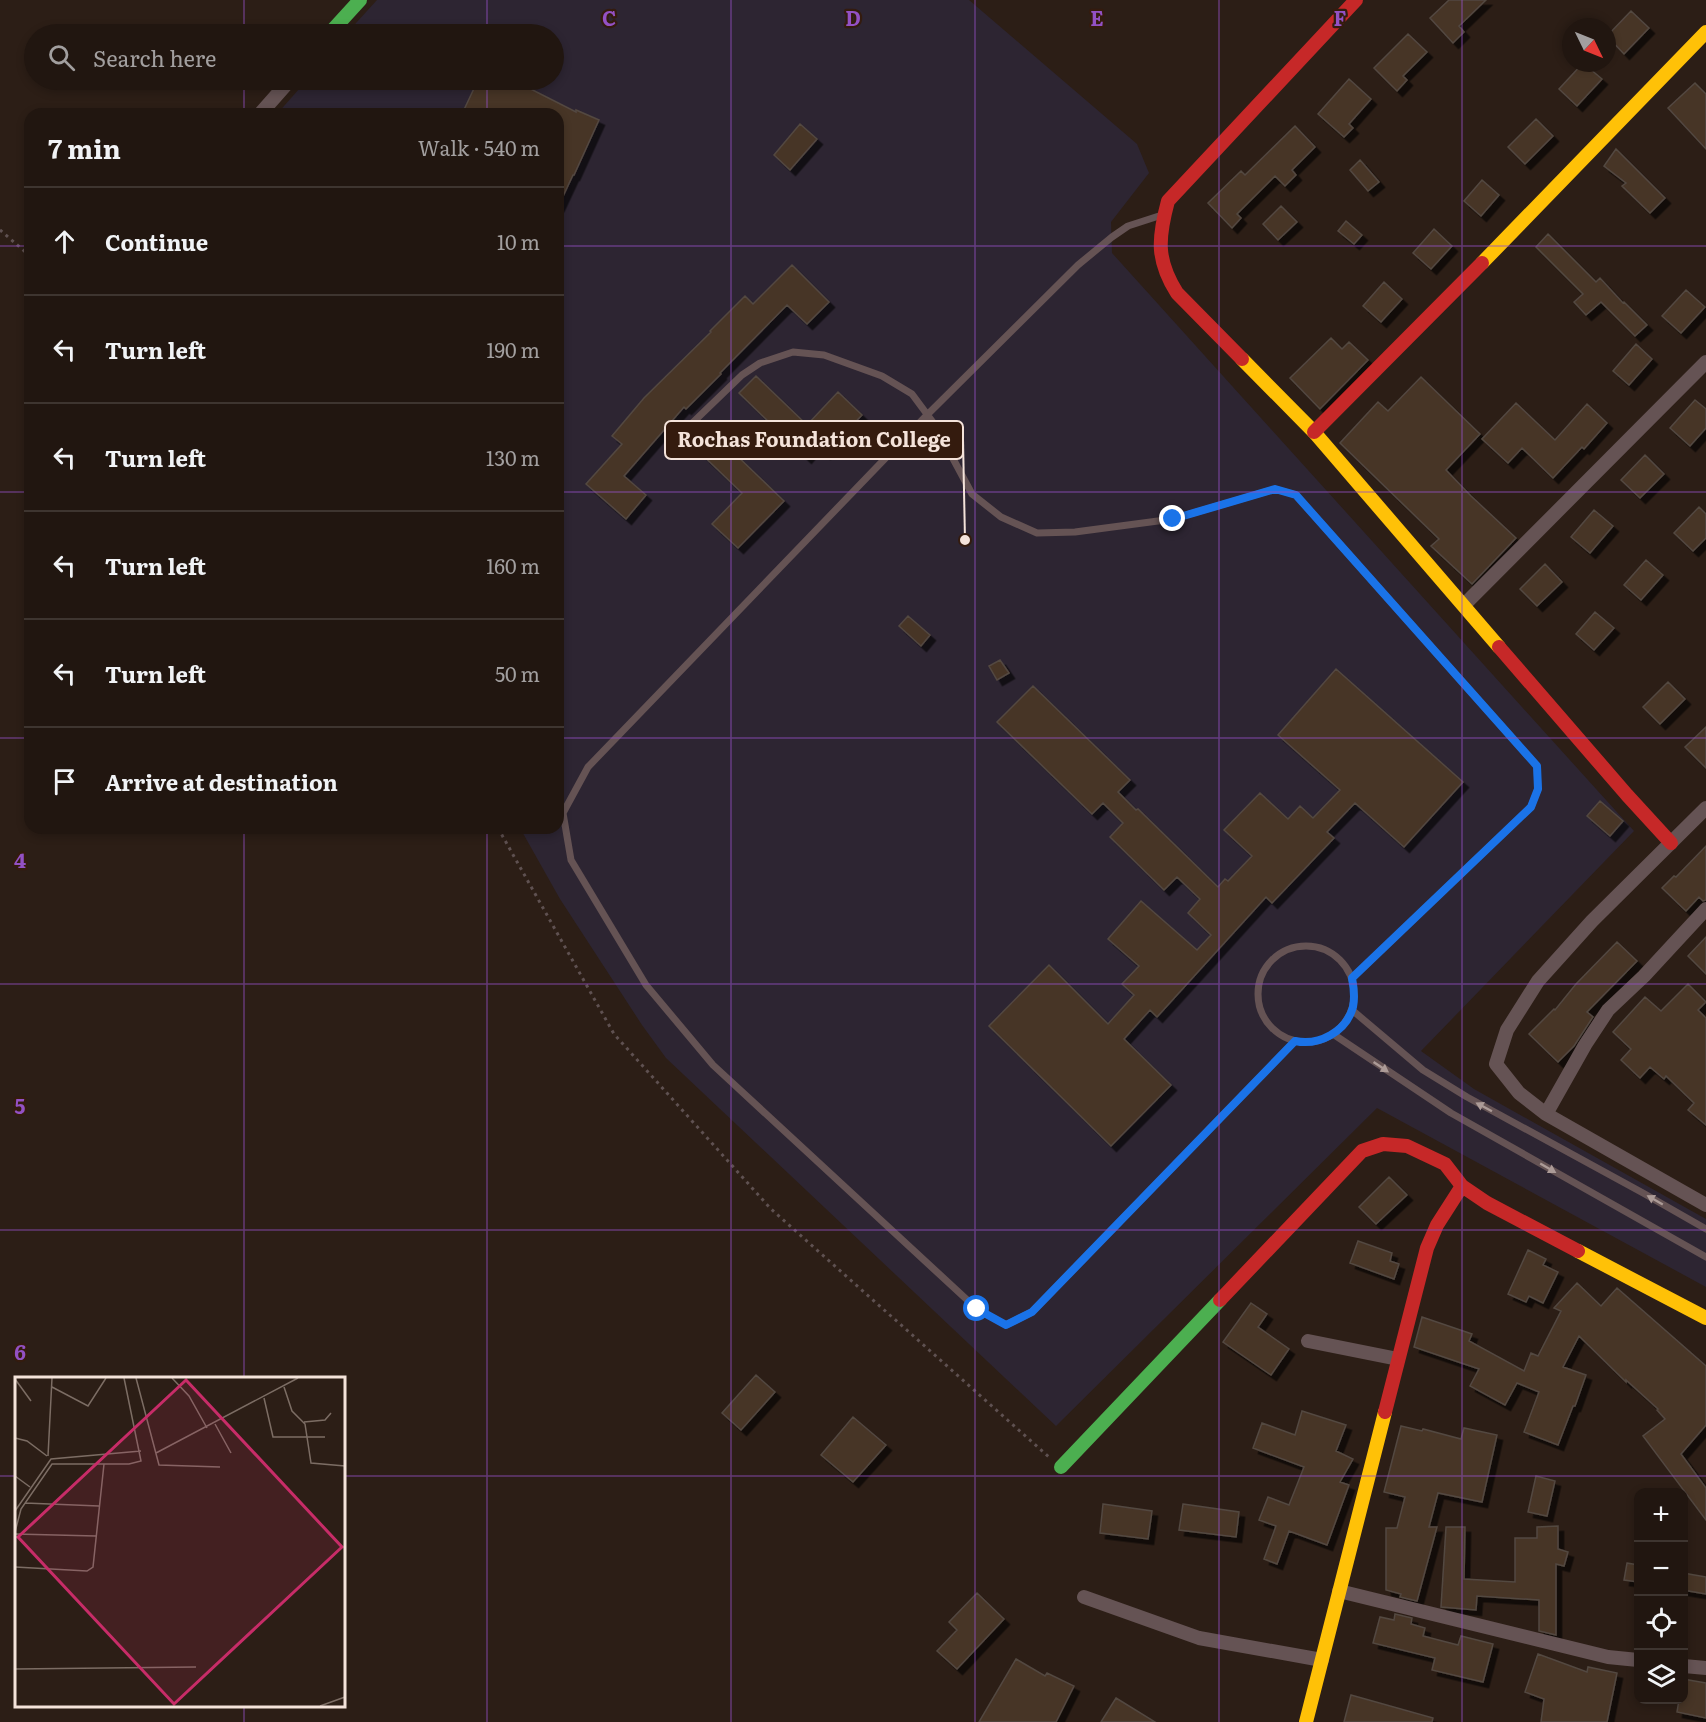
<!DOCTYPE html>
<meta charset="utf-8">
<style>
:root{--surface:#211610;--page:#2d231e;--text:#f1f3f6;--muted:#a29f9f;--line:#3e3530}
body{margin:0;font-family:Literata,serif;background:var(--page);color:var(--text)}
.controls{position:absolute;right:18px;bottom:18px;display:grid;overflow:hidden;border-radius:12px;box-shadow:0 3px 9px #0003}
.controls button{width:54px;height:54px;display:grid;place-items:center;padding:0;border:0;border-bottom:2px solid var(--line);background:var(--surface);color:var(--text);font:30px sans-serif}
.compass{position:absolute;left:1562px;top:18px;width:54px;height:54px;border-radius:50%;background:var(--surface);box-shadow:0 3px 9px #0003;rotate:133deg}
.stop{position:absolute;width:18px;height:18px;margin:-14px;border:4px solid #1a73e8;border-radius:50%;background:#fff}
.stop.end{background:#1a73e8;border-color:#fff;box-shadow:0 2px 6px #0008}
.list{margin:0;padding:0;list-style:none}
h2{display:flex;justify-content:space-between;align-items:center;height:78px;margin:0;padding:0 24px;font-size:26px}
h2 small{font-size:20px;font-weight:400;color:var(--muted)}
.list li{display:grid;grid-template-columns:39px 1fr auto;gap:18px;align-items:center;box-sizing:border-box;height:108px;padding:0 24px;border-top:2px solid var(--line)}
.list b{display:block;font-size:22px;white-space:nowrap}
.list em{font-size:20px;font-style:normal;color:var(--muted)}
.icon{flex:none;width:33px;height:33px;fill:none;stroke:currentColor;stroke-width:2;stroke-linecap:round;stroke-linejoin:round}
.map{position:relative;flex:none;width:1706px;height:1722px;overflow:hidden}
.search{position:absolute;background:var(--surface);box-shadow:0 3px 9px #0003;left:24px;top:24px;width:540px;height:66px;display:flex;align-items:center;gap:15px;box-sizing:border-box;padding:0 21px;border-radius:33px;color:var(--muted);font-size:22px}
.panel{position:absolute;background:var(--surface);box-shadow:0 3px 9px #0003;left:24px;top:108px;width:540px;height:726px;border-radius:18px}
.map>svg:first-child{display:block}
</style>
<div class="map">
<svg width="1706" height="1722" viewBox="0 0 1706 1722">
<defs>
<filter id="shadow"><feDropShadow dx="5.5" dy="5.5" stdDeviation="0" flood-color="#0009"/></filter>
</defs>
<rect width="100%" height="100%" fill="#2c1e16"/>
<path fill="#2d2532" d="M377 0H969L1137 144 1149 173 1111 222 1112 253 1634 831 1421 1051 1474 1089 1706 1219V1287L1377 1108 1056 1426 666 1058 642 1025 560 899 520 828H558V114H277L307 80H554V34H346Z"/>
<path fill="#473428" stroke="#534841" stroke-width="1.5" filter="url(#shadow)" d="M1449 0H1486L1459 26 1464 32 1453 43 1430 18Z
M1631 11 1649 28 1624 54 1607 36Z
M1408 34 1427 52 1403 76 1407 80 1397 91 1374 68Z
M1583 63 1602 79 1577 106 1559 89Z
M1349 79 1371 99 1349 124 1353 128 1344 137 1318 114Z
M478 80H513L576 112V110L599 120 574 175H573L558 207V114H462Z
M1695 83 1706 94V149L1668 108Z
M1536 119 1553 136 1525 164 1508 147Z
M800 124 817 139 790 170 774 155Z
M1295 126 1315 147 1292 170 1296 175 1285 186 1275 176 1237 214 1241 218 1232 228 1208 203 1241 171 1245 175Z
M1616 149 1665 198 1650 213 1622 186 1626 183 1604 166Z
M1360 160 1379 182 1368 191 1350 170Z
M1482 180 1499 195 1481 216 1464 201Z
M1281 206 1297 222 1278 240 1263 224Z
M1346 221 1362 235 1354 244 1338 231Z
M1434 229 1452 246 1431 269 1413 253Z
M1548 234 1596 282 1600 278 1623 303 1624 302 1647 325 1635 336 1601 302 1586 315 1574 302 1583 294 1536 247Z
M792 265 829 302 807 324 787 305 720 373 721 374 686 409 684 407 624 476 646 495 626 519 586 484 622 444 612 436 644 398 711 332 710 331 745 296 753 304Z
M1384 282 1402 299 1381 322 1363 306Z
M1686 290 1705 307 1681 333 1662 316Z
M1331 338 1342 349 1349 342 1368 360 1320 409 1290 378Z
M1636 344 1652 359 1629 385 1613 371Z
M756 376 807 425 838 392 862 415 825 454 817 445 806 458 739 393Z
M1421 377 1480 434 1446 470 1471 496 1516 538 1472 584 1431 546 1439 539 1340 443 1378 402 1388 411Z
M1695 400 1706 409V428L1690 446 1670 428Z
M1516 403 1555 440 1587 404 1607 423 1584 449 1582 447 1553 478 1522 448 1508 463 1482 439Z
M707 427 784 501 738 548 712 524 742 493 691 444Z
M1645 455 1664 474 1640 498 1621 480Z
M1699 507 1706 514V538L1693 551 1674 533Z
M1594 510 1613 526 1590 553 1571 537Z
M1646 560 1663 575 1641 600 1624 585Z
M1545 564 1562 582 1537 606 1520 589Z
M1595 612 1614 628 1594 650 1576 634Z
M908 616 930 635 921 646 899 626Z
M1000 660 1009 673 997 680 989 666Z
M1336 669 1463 782 1404 847 1355 803 1327 832 1334 838 1272 903 1266 897 1157 1017 1150 1010 1124 1039 1171 1085 1111 1146 989 1026 1049 965 1108 1024 1134 995 1122 984 1139 966 1108 939 1141 901 1197 950 1211 935 1188 913 1200 899 1177 877 1164 890 1110 837 1123 823 1103 803 1092 814 997 722 1033 686 1130 780 1118 792 1136 810 1138 809 1218 887 1225 879 1228 881 1252 856 1224 830 1260 793 1288 819 1300 806 1313 818 1340 790 1278 735Z
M1668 682 1685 699 1660 724 1643 707Z
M1706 727V768L1685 747Z
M1600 801 1623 821 1610 836 1587 816Z
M1706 846V900L1703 901 1699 897 1686 911 1662 888 1674 876 1676 877Z
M1706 937V974L1688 956Z
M1617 942 1637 961 1587 1012 1593 1017 1574 1046 1558 1062 1529 1034 1554 1009 1555 1010 1576 984Z
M1688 984 1706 1002 1698 1010 1706 1018V1125L1688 1110 1694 1103 1666 1076 1664 1079 1650 1067 1640 1078 1621 1060 1631 1049 1613 1032 1645 997 1661 1011Z
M1389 1177 1407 1195 1376 1224 1359 1207Z
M1358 1241 1392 1253 1390 1261 1399 1264 1394 1279 1350 1263Z
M1528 1250 1546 1259 1543 1265 1558 1272 1543 1303 1529 1296 1526 1302 1508 1294Z
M1577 1283 1601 1306 1617 1288 1706 1366V1425L1681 1454 1706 1488V1520L1643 1436 1665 1419 1657 1410 1658 1409 1626 1380V1382L1579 1336 1563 1367 1586 1375 1575 1406H1573L1558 1445 1524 1432 1539 1392 1517 1383 1505 1405 1470 1386 1479 1369 1414 1347 1422 1317 1472 1334 1469 1341 1524 1371 1531 1353 1538 1356 1561 1311 1554 1308Z
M1251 1303 1267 1314 1258 1327 1289 1349 1271 1375 1223 1342Z
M756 1375 775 1392 741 1430 722 1413Z
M1302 1411 1346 1425 1336 1451 1353 1459 1340 1482 1349 1485 1327 1545 1289 1531 1277 1564 1264 1559 1276 1526 1259 1520 1268 1497 1289 1505 1304 1467 1253 1448 1262 1423 1295 1435Z
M853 1417 886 1445 853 1482 821 1455Z
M1401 1426 1422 1431 1423 1429 1461 1439 1464 1428 1497 1435 1482 1502 1438 1493 1429 1527H1437L1417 1601 1400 1597 1401 1594 1386 1590V1528H1397L1405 1497 1384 1492Z
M1536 1476 1555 1481 1547 1516 1528 1512Z
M1103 1504 1152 1511 1148 1539 1100 1533Z
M1183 1504 1239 1512 1236 1537 1179 1530Z
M1558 1526V1549L1568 1552 1564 1566 1556 1564V1635L1539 1631V1600L1477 1596 1476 1610 1441 1607 1446 1527H1465L1464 1579 1515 1582V1538H1537V1527Z
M1627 1563 1638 1565V1582L1624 1580Z
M1683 1573 1706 1577V1594L1683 1590Z
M977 1593 1004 1619 957 1669 937 1651 957 1630 949 1622Z
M1395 1614 1412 1618 1411 1624 1425 1628 1423 1636 1458 1645 1461 1636 1493 1644 1483 1682 1432 1670 1435 1658 1373 1643 1380 1617 1394 1620Z
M1538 1654 1587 1672 1588 1667 1617 1673 1607 1722H1541L1544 1699 1525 1692Z
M1016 1659 1045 1676 1047 1673 1074 1686 1056 1722H979Z
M1683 1679 1706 1683V1718L1677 1712 1679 1700H1683Z
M1351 1695 1433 1718 1432 1722H1344Z
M1116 1698 1155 1722H1101Z"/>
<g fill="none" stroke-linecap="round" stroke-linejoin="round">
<path stroke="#5f5151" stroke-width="3" stroke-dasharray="3 4.5" stroke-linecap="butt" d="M0 230 30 256
M498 828 614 1034 771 1209 1049 1457"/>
<path stroke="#655354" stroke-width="7" d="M1162 215 1128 226 1112 237 1078 265 927 415 588 767 563 813 571 860 646 985 713 1065 977 1309 1006 1325 1032 1312 1295 1041
M684 431 742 375 760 363 793 352 824 355 882 376 912 394 935 425 972 494 1001 517 1037 533 1075 532 1173 519 1275 489 1296 495 1537 766 1538 789 1531 807 1352 978
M1258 994a48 48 0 1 1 96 0a48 48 0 1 1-96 0Z
M1352 1010 1423 1070 1467 1097 1643 1193 1706 1229
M1333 1034 1451 1113 1706 1257"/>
<path stroke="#655354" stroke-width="14" d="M260 114 290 80
M1464 605 1706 362
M1706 808 1592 921 1538 981 1507 1030 1496 1064 1519 1093 1546 1114 1706 1205
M1546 1114 1585 1045 1608 1010 1644 976 1706 909
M1308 1341 1398 1359
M1339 1591 1608 1657 1638 1660
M1084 1597 1199 1638 1322 1660
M1684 1666 1706 1668"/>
<path stroke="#4caf50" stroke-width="14" d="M329 34 360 0
M1061 1467 1220 1300"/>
<path stroke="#ffc107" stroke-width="14" d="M1482 263 1706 32
M1242 359 1314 432 1499 647
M1578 1251 1706 1318
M1306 1722 1385 1412"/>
<path stroke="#c62828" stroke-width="14" d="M1242 359 1177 293C1156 260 1158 238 1168 201L1356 0
M1314 432 1482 263
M1499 647 1627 795 1671 843
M1220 1300 1362 1151 1383 1144 1407 1146 1445 1164 1462 1186 1487 1203 1578 1251
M1385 1412 1427 1248 1437 1225 1462 1186"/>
</g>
<defs><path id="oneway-solid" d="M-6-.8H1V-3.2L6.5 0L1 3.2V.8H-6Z" transform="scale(1.5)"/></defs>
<g fill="#ac9b97">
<use href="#oneway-solid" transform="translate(1381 1067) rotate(34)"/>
<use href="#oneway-solid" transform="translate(1484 1107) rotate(-152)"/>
<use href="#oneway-solid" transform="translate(1548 1168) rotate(30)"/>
<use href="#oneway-solid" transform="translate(1655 1200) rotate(-150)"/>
</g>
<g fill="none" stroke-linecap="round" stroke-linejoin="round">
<path stroke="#1a73e8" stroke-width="8" d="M977 1309 1006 1325 1032 1312 1295 1041C1319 1046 1346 1032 1353 1007 1355 997 1354 988 1352 978L1531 807 1538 789 1537 766 1296 495 1275 489 1173 519"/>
</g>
<path fill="none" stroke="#9351c4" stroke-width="1.5" stroke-opacity="0.55" d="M244 0V34M487 0V34M731 0V1722M975 0V1722M1219 0V1722M1462 0V1722M244 80V114M487 80V114M0 246H30M558 246H1706M0 492H30M558 492H1706M0 738H30M558 738H1706M244 828V1378M487 828V1722M0 984H1706M0 1230H1706M0 1476H16M344 1476H1706M244 1706V1722"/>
<g transform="translate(15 1377)">
<rect width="330" height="330" fill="#2c1e16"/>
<path fill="none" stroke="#7c6d64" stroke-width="1.5" d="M121 1 144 88 205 90M157 1 174 19 192 51M0 2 16 24M37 10 73 29 91 1M269 10 277 34 290 47 296 86 330 89M249 21 258 60H310M289 45 310 43 316 36M200 47 216 76M0 61 12 64 32 79M141 76 283 1M33 79 37 1M0 99 15 110M10 126 84 129M0 134 36 82 126 74M0 155 6 132 37 87H114L126 84 109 1M0 157 81 159M0 190 72 194 78 190 89 87M0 292 181 290M305 329 330 320"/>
<path fill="#c72c68" fill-opacity="0.15" stroke="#c72c68" stroke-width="3" d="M171 3 327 170 159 327 3 160Z"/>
<rect width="330" height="330" fill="none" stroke="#f4e3da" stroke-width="3"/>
</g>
<g font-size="20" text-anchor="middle" font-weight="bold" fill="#9351c4" stroke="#341b0e" stroke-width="4.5" stroke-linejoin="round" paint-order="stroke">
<text x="609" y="26">C</text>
<text x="853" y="26">D</text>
<text x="1097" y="26">E</text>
<text x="1340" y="26">F</text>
<text x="20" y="868">4</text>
<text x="20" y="1114">5</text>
<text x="20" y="1360">6</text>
</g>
<path fill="none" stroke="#f4e3da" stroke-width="2" d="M965 540L963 440"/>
<circle fill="#f4e3da" stroke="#341b0e" stroke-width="2" cx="965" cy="540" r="6"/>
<rect fill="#341b0e" stroke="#f4e3da" stroke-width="2" x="665" y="421" width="298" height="38" rx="6"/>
<g font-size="20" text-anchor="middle" font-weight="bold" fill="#f4e3da">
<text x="814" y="447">Rochas Foundation College</text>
</g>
</svg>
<div class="controls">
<button>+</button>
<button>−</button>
<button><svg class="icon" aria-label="locate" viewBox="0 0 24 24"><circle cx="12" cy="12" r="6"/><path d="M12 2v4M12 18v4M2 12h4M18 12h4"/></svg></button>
<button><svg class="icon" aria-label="layers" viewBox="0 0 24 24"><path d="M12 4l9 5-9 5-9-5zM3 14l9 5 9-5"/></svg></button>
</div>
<svg class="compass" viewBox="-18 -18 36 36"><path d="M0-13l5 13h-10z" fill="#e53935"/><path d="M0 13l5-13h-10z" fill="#a29f9f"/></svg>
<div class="stop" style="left:977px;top:1309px"></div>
<div class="stop end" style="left:1173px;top:519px"></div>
<div class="search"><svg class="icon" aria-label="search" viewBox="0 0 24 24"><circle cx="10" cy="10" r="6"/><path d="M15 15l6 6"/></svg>Search here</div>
<section class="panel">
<h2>7 min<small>Walk · 540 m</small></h2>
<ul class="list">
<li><svg class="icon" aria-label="ahead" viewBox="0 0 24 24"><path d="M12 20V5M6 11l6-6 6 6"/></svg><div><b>Continue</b></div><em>10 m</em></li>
<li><svg class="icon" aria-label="left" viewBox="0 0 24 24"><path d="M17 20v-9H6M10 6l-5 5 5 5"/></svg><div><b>Turn left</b></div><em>190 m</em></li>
<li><svg class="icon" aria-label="left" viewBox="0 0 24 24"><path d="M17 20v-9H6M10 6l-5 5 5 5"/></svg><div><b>Turn left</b></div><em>130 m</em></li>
<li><svg class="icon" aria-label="left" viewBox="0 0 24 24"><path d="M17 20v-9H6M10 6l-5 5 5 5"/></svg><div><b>Turn left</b></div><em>160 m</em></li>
<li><svg class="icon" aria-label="left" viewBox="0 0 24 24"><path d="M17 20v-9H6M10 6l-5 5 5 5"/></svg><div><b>Turn left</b></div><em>50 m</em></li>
<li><svg class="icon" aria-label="arrive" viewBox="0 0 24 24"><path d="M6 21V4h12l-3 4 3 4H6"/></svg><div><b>Arrive at destination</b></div></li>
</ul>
</section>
</div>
